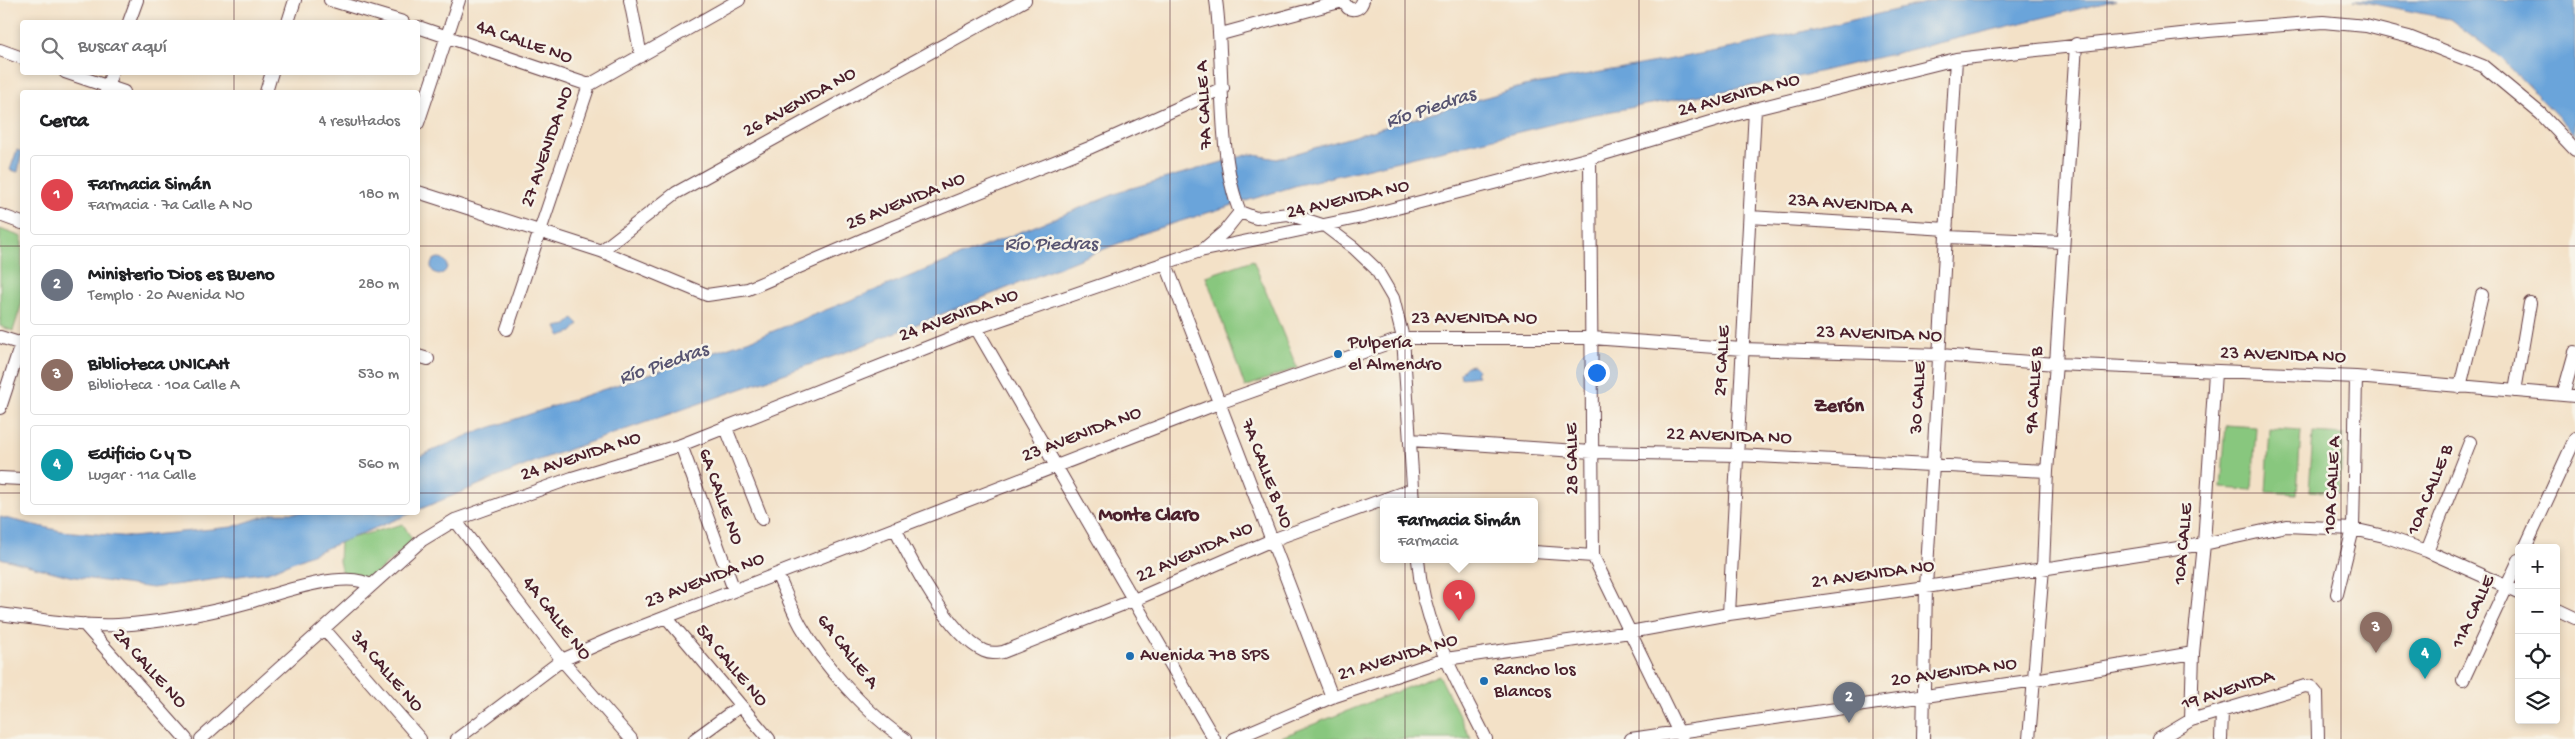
<!DOCTYPE html>
<html lang="es">
<meta charset="utf-8">
<style>
:root{--surface:#fff;--page:#f6f6f6;--text:#202124;--muted:#757577;--line:#e0e0e0;--accent:#7c3aed}
body{margin:0;font-family:"Gochi Hand",sans-serif;background:var(--page);color:var(--text)}
.controls{position:absolute;right:15px;bottom:15px;display:grid;overflow:hidden;border-radius:5px;box-shadow:0 2px 8px #0003}
.controls button{width:45px;height:45px;display:grid;place-items:center;padding:0;border:0;border-bottom:1px solid var(--line);background:var(--surface);color:var(--text);font:25px sans-serif}
.you{position:absolute;left:1596px;top:372px;width:18px;height:18px;margin:-12px;border:4px solid #fff;border-radius:50%;background:#1a73e8;box-shadow:0 0 0 8px #1a73e833}
.badge{display:grid;place-items:center;width:32px;height:32px;border-radius:50%;background:var(--accent);color:#fff;font-size:16px;font-weight:700}
.pin{position:absolute;translate:-50% -41px;filter:drop-shadow(0 1px 2px #0008)}
.pin::after{content:'';position:absolute;top:26px;width:18px;height:15px;background:inherit;clip-path:polygon(0 0,100% 0,50% 100%)}
.popup{position:absolute;left:1380px;top:498px;width:158px;height:65px;box-sizing:border-box;display:grid;place-content:center;border-radius:5px;background:var(--surface);filter:drop-shadow(0 1px 4px #0005);font-size:16px;white-space:nowrap;color:var(--muted)}
.popup b{font-size:19px;color:var(--text)}
.popup::after{content:'';position:absolute;left:50%;top:100%;margin-left:-10px;border:10px solid transparent;border-top-color:var(--surface)}
.list{margin:0;padding:0;list-style:none}
h2{display:flex;justify-content:space-between;align-items:center;height:65px;margin:0;padding:0 20px;font-size:21px}
h2 small{font-size:16px;font-weight:400;color:var(--muted)}
.list li{display:grid;grid-template-columns:32px 1fr auto;gap:15px;align-items:center;box-sizing:border-box;height:80px;margin:0 10px 10px;padding:0 10px;border:1px solid var(--line);border-radius:5px}
.list b{display:block;font-size:19px;white-space:nowrap}
.list p{margin:0;font-size:16px;white-space:nowrap;color:var(--muted)}
.list em{font-size:16px;font-style:normal;color:var(--muted)}
.icon{flex:none;width:28px;height:28px;fill:none;stroke:currentColor;stroke-width:2;stroke-linecap:round;stroke-linejoin:round}
.map{position:relative;flex:none;width:2575px;height:739px;overflow:hidden}
.search{position:absolute;background:var(--surface);box-shadow:0 2px 8px #0003;left:20px;top:20px;width:400px;height:55px;display:flex;align-items:center;gap:12px;box-sizing:border-box;padding:0 18px;border-radius:5px;color:var(--muted);font-size:19px}
.panel{position:absolute;background:var(--surface);box-shadow:0 2px 8px #0003;left:20px;top:90px;width:400px;height:425px;border-radius:5px}
.map>svg:first-child{display:block}
</style>
<div class="map">
<svg width="2575" height="739" viewBox="0 0 2575 739">
<rect width="100%" height="100%" fill="#f7f3e8"/>
<filter id="ink" filterUnits="userSpaceOnUse"><feTurbulence type="fractalNoise" baseFrequency=".02" numOctaves="2"/><feDisplacementMap in="SourceGraphic" scale="10" xChannelSelector="R" yChannelSelector="G"/><feConvolveMatrix kernelMatrix="1 2 1 2 8 2 1 2 1" color-interpolation-filters="sRGB"/></filter>
<filter id="wash" filterUnits="userSpaceOnUse"><feTurbulence type="fractalNoise" baseFrequency=".0096" numOctaves="4" result="noise"/><feDisplacementMap in="SourceGraphic" scale="20" xChannelSelector="R" yChannelSelector="G"/><feGaussianBlur stdDeviation="1.12" result="paint"/><feColorMatrix in="noise" values="0 0 0 0 0 0 0 0 0 0 0 0 0 0 0 0 0 1.4 0 .05"/><feComposite in="paint" operator="in"/></filter>
<g filter="url(#wash)">
<rect width="100%" height="100%" fill="#f3e1c7"/>
<path fill="#88c77e" stroke="#697354" d="M0 229 22 237V303L13 331 0 326Z
M1253 260 1297 368 1245 387 1206 276Z
M2226 425 2256 427 2252 490 2221 488Z
M2270 429 2301 431 2297 494 2266 492Z
M2313 433 2344 435 2339 493 2309 491Z
M403 524 413 541 368 580 343 579 339 561 340 541Z
M1439 675 1471 739H1276Z"/>
<path fill="#6ba4da" stroke="#5a6282" d="M1938 0H2116L1785 80 1590 115 1298 185 1152 230 857 348 539 460 418 510V457L471 434 756 338 1125 190 1250 154 1277 159 1524 86 1733 48Z
M2354 0H2573L2575 3V134L2500 57 2450 19Z
M17 150 22 152 18 172 10 170Z
M431 266a8 8 0 1 1 16 0a8 8 0 1 1-16 0Z
M573 318 579 324 572 332 560 336 556 327 567 325Z
M1473 365 1478 370 1476 373 1478 376 1461 378 1460 373 1467 366Z
M274 513H412L268 572 152 588 69 576 0 558V517L61 531 132 537 232 527Z"/>
</g>
<g filter="url(#ink)">
<g fill="none" stroke-linecap="round" stroke-linejoin="round">
<g stroke="#633c42" stroke-width="14">
<path id="minor" d="M330 0 403 22
M630 0 641 56
M1342 0 1348 8C1355 11 1361 8 1363 0
M129 22 137 0
M288 22 295 0
M418 27 589 85
M1221 34 1343 1
M0 50 22 58
M65 72 124 92
M106 92 112 72
M266 92 272 72
M418 123 459 0
M1590 158 1593 556 1682 739
M418 192 601 251 707 295 748 289 878 233 1089 148 1223 88
M1240 212 1256 218 1288 214 1325 226 1354 248 1376 269 1393 298 1403 338 1414 502
M0 215 22 223
M1750 217 1947 229
M1947 237 2062 242
M1205 248 1224 232 1240 212C1216 154 1225 64 1216 0
M601 251 676 193 1025 0
M1166 264 1332 697
M976 328 1214 739
M507 329 589 85 739 0
M0 337 22 344
M418 356 428 359
M2460 387 2482 295
M2515 391 2530 303
M2563 395 2575 352
M0 408 22 341
M726 428 762 519
M1410 440 1592 452 1737 455 2047 471
M681 445 734 590
M0 478 22 479
M455 520 562 660 631 739
M895 528C910 560 950 636 984 651 991 654 996 653 1003 652L1134 600 1272 540 1413 489
M2525 548 2575 439
M2427 551 2470 442
M1534 552 1593 556
M1418 560C1423 626 1457 680 1486 739
M777 574C785 591 792 610 801 626 823 665 868 715 905 739
M2337 594 2353 529 2356 377
M2556 609 2575 618
M0 614C39 619 79 627 118 625 163 622 210 613 253 601 278 593 350 568 371 586
M1729 614 1755 109
M666 617 769 739
M84 624 186 739
M324 629 420 739
M2463 680 2519 560
M2191 720 2193 653 2204 544 2215 372
M201 739 422 540 455 520 572 478 681 445 976 328 1200 251 1362 217 1590 158 1755 109 1956 59 2208 31 2323 22 2366 26 2409 37 2483 66 2541 114 2575 150
M457 739 562 660 617 636 1219 403 1403 338H1592L1742 349 1940 355 2056 364 2356 377 2575 396
M695 739 740 706
M1234 739 1332 697 1446 659 1630 632 1729 614 1926 587 2204 544 2286 526 2353 529 2384 536 2427 551 2519 592
M1631 739 2035 680 2193 653
M1923 739 1926 587 1956 59
M2029 739 2043 568 2047 471 2056 364 2076 44
M2159 739 2191 720 2305 686 2311 687 2317 694 2318 739
M2221 739 2222 712"/>
</g>
<use href="#minor" stroke="#fff" stroke-width="12"/>
</g>
</g>
<path fill="none" stroke="#4a1f2b" stroke-width="1" stroke-opacity="0.55" d="M234 0V22M468 0V739M702 0V739M936 0V739M1170 0V739M1405 0V739M1639 0V739M1873 0V739M2107 0V739M2341 0V739M234 72V92M0 246H22M418 246H2575M0 493H22M418 493H2575M234 512V739"/>
<g fill="#1f6fb2" stroke="#f7f3e8" stroke-width="2">
<circle cx="1338" cy="354" r="5"/>
<circle cx="1130" cy="656" r="5"/>
<circle cx="1484" cy="681" r="5"/>
</g>
<g text-anchor="middle" dominant-baseline="central" stroke-width="5" stroke-linejoin="round" paint-order="stroke">
<g font-size="19" fill="#4a1f2b" stroke="#f7f3e8">
<text transform="translate(524 43) rotate(19)">4A CALLE NO</text>
<text transform="translate(1739 96) rotate(-15)">24 AVENIDA NO</text>
<text transform="translate(800 103) rotate(-29)">26 AVENIDA NO</text>
<text transform="translate(1205 105) rotate(-93)">7A CALLE A</text>
<text transform="translate(548 147) rotate(-71)">27 AVENIDA NO</text>
<text transform="translate(1348 200) rotate(-13)">24 AVENIDA NO</text>
<text transform="translate(906 202) rotate(-22)">25 AVENIDA NO</text>
<text transform="translate(1850 205) rotate(4)">23A AVENIDA A</text>
<text transform="translate(959 316) rotate(-20)">24 AVENIDA NO</text>
<text x="1474" y="319">23 AVENIDA NO</text>
<text transform="translate(1879 335) rotate(2)">23 AVENIDA NO</text>
<text transform="translate(2283 356) rotate(2)">23 AVENIDA NO</text>
<text transform="translate(1723 361) rotate(-87)">29 CALLE</text>
<text transform="translate(2035 390) rotate(-86)">9A CALLE B</text>
<text transform="translate(1919 398) rotate(-87)">30 CALLE</text>
<text transform="translate(1082 435) rotate(-21)">23 AVENIDA NO</text>
<text transform="translate(1729 437) rotate(2)">22 AVENIDA NO</text>
<text transform="translate(581 457) rotate(-18)">24 AVENIDA NO</text>
<text transform="translate(1573 459) rotate(-91)">28 CALLE</text>
<text transform="translate(1266 474) rotate(69)">7A CALLE B NO</text>
<text transform="translate(2333 485) rotate(-87)">10A CALLE A</text>
<text transform="translate(2431 490) rotate(-68)">10A CALLE B</text>
<text transform="translate(720 497) rotate(70)">6A CALLE NO</text>
<text transform="translate(2184 544) rotate(-85)">10A CALLE</text>
<text transform="translate(1195 553) rotate(-24)">22 AVENIDA NO</text>
<text transform="translate(1873 575) rotate(-8)">21 AVENIDA NO</text>
<text transform="translate(705 581) rotate(-21)">23 AVENIDA NO</text>
<text transform="translate(2474 612) rotate(-65)">11A CALLE</text>
<text transform="translate(556 619) rotate(52)">4A CALLE NO</text>
<text transform="translate(847 652) rotate(52)">6A CALLE A</text>
<text transform="translate(1398 658) rotate(-17)">21 AVENIDA NO</text>
<text transform="translate(731 666) rotate(50)">5A CALLE NO</text>
<text transform="translate(149 669) rotate(48)">2A CALLE NO</text>
<text transform="translate(386 672) rotate(49)">3A CALLE NO</text>
<text transform="translate(1954 673) rotate(-8)">20 AVENIDA NO</text>
<text transform="translate(2228 691) rotate(-18)">19 AVENIDA</text>
</g>
<g font-size="19" fill="#4a1f2b" stroke="#f7f3e8" text-anchor="start">
<text x="1348" y="343">Pulpería<tspan x="1348" dy="22">el Almendro</tspan></text>
<text x="1140" y="656">Avenida 718 SPS</text>
<text x="1494" y="670">Rancho los<tspan x="1494" dy="22">Blancos</tspan></text>
</g>
<g font-size="20" font-style="italic" fill="#575471" stroke="#f7f3e8">
<text transform="translate(1431 109) rotate(-18)">Río Piedras</text>
<text x="1051" y="245">Río Piedras</text>
<text transform="translate(664 365) rotate(-19)">Río Piedras</text>
</g>
<g font-size="20" font-weight="bold" fill="#4a1f2b" stroke="#f7f3e8">
<text x="1839" y="407">Zerón</text>
<text x="1149" y="516">Monte Claro</text>
</g>
</g>
</svg>
<div class="controls">
<button>+</button>
<button>−</button>
<button><svg class="icon" aria-label="locate" viewBox="0 0 24 24"><circle cx="12" cy="12" r="6"/><path d="M12 2v4M12 18v4M2 12h4M18 12h4"/></svg></button>
<button><svg class="icon" aria-label="layers" viewBox="0 0 24 24"><path d="M12 4l9 5-9 5-9-5zM3 14l9 5 9-5"/></svg></button>
</div>
<div class="you"></div>
<div class="pin badge" style="left:1459px;top:621px;background:#e0444e">1</div>
<div class="popup"><b>Farmacia Simán</b>Farmacia</div>
<div class="pin badge" style="left:1849px;top:723px;background:#6b7280">2</div>
<div class="pin badge" style="left:2376px;top:653px;background:#8d6e63">3</div>
<div class="pin badge" style="left:2425px;top:679px;background:#0f9aa8">4</div>
<div class="search"><svg class="icon" aria-label="search" viewBox="0 0 24 24"><circle cx="10" cy="10" r="6"/><path d="M15 15l6 6"/></svg>Buscar aquí</div>
<section class="panel">
<h2>Cerca<small>4 resultados</small></h2>
<ul class="list">
<li><span class="badge" style="background:#e0444e">1</span><div><b>Farmacia Simán</b><p>Farmacia · 7a Calle A NO</p></div><em>180 m</em></li>
<li><span class="badge" style="background:#6b7280">2</span><div><b>Ministerio Dios es Bueno</b><p>Templo · 20 Avenida NO</p></div><em>280 m</em></li>
<li><span class="badge" style="background:#8d6e63">3</span><div><b>Biblioteca UNICAH</b><p>Biblioteca · 10a Calle A</p></div><em>530 m</em></li>
<li><span class="badge" style="background:#0f9aa8">4</span><div><b>Edificio C y D</b><p>Lugar · 11a Calle</p></div><em>560 m</em></li>
</ul>
</section>
</div>
